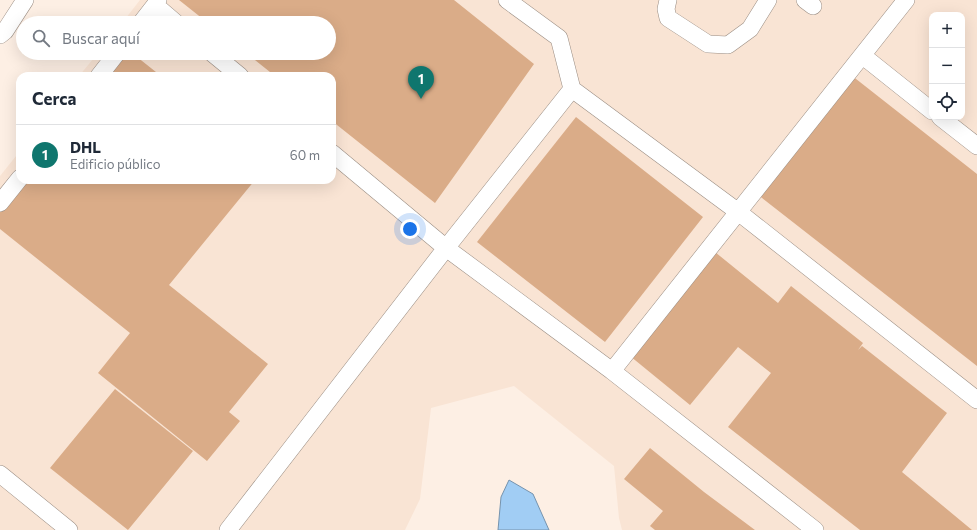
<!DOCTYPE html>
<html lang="es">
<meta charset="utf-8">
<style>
:root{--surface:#fff;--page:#f6f6f7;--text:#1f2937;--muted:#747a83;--line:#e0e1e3;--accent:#0f766e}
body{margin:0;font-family:Commissioner,sans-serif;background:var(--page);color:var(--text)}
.controls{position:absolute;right:12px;top:12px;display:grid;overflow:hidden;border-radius:8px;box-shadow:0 4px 16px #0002}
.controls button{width:36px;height:36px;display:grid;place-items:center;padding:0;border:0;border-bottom:1px solid var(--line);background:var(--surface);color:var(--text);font:20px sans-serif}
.you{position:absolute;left:410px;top:229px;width:14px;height:14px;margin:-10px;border:3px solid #fff;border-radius:50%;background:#1a73e8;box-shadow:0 0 0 6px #1a73e833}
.badge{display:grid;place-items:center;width:26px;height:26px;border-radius:50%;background:var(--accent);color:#fff;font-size:13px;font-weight:700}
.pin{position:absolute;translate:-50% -33px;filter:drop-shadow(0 1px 2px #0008)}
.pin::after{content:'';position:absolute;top:21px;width:14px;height:12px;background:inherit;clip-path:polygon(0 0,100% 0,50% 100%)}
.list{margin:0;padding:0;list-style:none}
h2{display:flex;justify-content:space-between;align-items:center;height:52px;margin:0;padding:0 16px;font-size:17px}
h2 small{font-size:13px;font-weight:400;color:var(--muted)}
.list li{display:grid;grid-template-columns:26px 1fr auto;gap:12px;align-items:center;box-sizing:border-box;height:60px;padding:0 16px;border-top:1px solid var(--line)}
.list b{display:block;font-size:15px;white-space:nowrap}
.list p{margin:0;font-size:13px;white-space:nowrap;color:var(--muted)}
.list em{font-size:13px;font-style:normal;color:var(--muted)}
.icon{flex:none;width:22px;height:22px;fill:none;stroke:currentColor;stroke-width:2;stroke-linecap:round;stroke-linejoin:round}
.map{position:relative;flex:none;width:977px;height:530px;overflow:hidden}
.search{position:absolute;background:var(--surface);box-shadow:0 4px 16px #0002;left:16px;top:16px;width:320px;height:44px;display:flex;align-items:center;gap:10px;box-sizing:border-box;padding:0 14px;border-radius:22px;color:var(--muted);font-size:15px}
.panel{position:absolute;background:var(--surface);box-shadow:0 4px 16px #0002;left:16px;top:72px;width:320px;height:112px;border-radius:12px}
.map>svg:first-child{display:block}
</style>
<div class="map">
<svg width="977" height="530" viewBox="0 0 977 530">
<rect width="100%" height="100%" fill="#fdefe4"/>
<path fill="#f9e4d4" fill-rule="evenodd" d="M140 0H977V530H622L619 518 614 466 514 386 431 408 420 499 405 530H0V176L20 151V180H332V76H79L98 53H329V23H122ZM932 15H962V117H932Z"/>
<path fill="#a1cdf4" stroke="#7693ad" d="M509 480 533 494 549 530H498L501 497Z"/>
<path fill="#daac88" d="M179 0H454L534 64 435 203 332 121V76H275L246 53H329V23H208Z
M127 53H132L161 76H108Z
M851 75 977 174V366L757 194Z
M576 117 703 217 605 342 477 242Z
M25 180H255L169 285 268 364 229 412 240 421 207 461 98 373 130 333 0 229V211Z
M715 252 778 303 791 286 863 343 858 350 862 346 947 413 902 472 972 530H860L728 427 771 373 738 347 690 405 630 356Z
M115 389 193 451 128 530 50 468Z
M650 448 704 492 755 530H655L650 526 663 511 624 479Z"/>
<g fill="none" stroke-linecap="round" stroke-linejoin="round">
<g stroke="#9b8e84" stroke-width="18">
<path id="minor" d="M158 0 155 5 176 23
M507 0 559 38 572 89 737 211 977 400
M668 0 666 9 668 18 708 44 728 45 750 29 768 0
M805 0 813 6
M141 23 155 5
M0 35 5 31 25 0
M212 53 240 76
M863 56 932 111
M99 76 117 53
M940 117 977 146
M332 153 446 248 612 371 815 530
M0 203 20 178
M612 371 906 0
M0 474 69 530
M228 530 446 248 572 89"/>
</g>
<use href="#minor" stroke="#fff" stroke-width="17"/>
</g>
</svg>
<div class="controls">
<button>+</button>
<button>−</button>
<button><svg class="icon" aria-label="locate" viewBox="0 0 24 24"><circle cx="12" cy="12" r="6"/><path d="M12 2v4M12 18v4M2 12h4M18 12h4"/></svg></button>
</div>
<div class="you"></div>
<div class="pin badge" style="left:421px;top:99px">1</div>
<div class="search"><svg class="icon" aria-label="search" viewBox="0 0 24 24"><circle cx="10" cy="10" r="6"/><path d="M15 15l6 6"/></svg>Buscar aquí</div>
<section class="panel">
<h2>Cerca<small></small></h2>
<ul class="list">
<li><span class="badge">1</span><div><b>DHL</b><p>Edificio público</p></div><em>60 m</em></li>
</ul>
</section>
</div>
